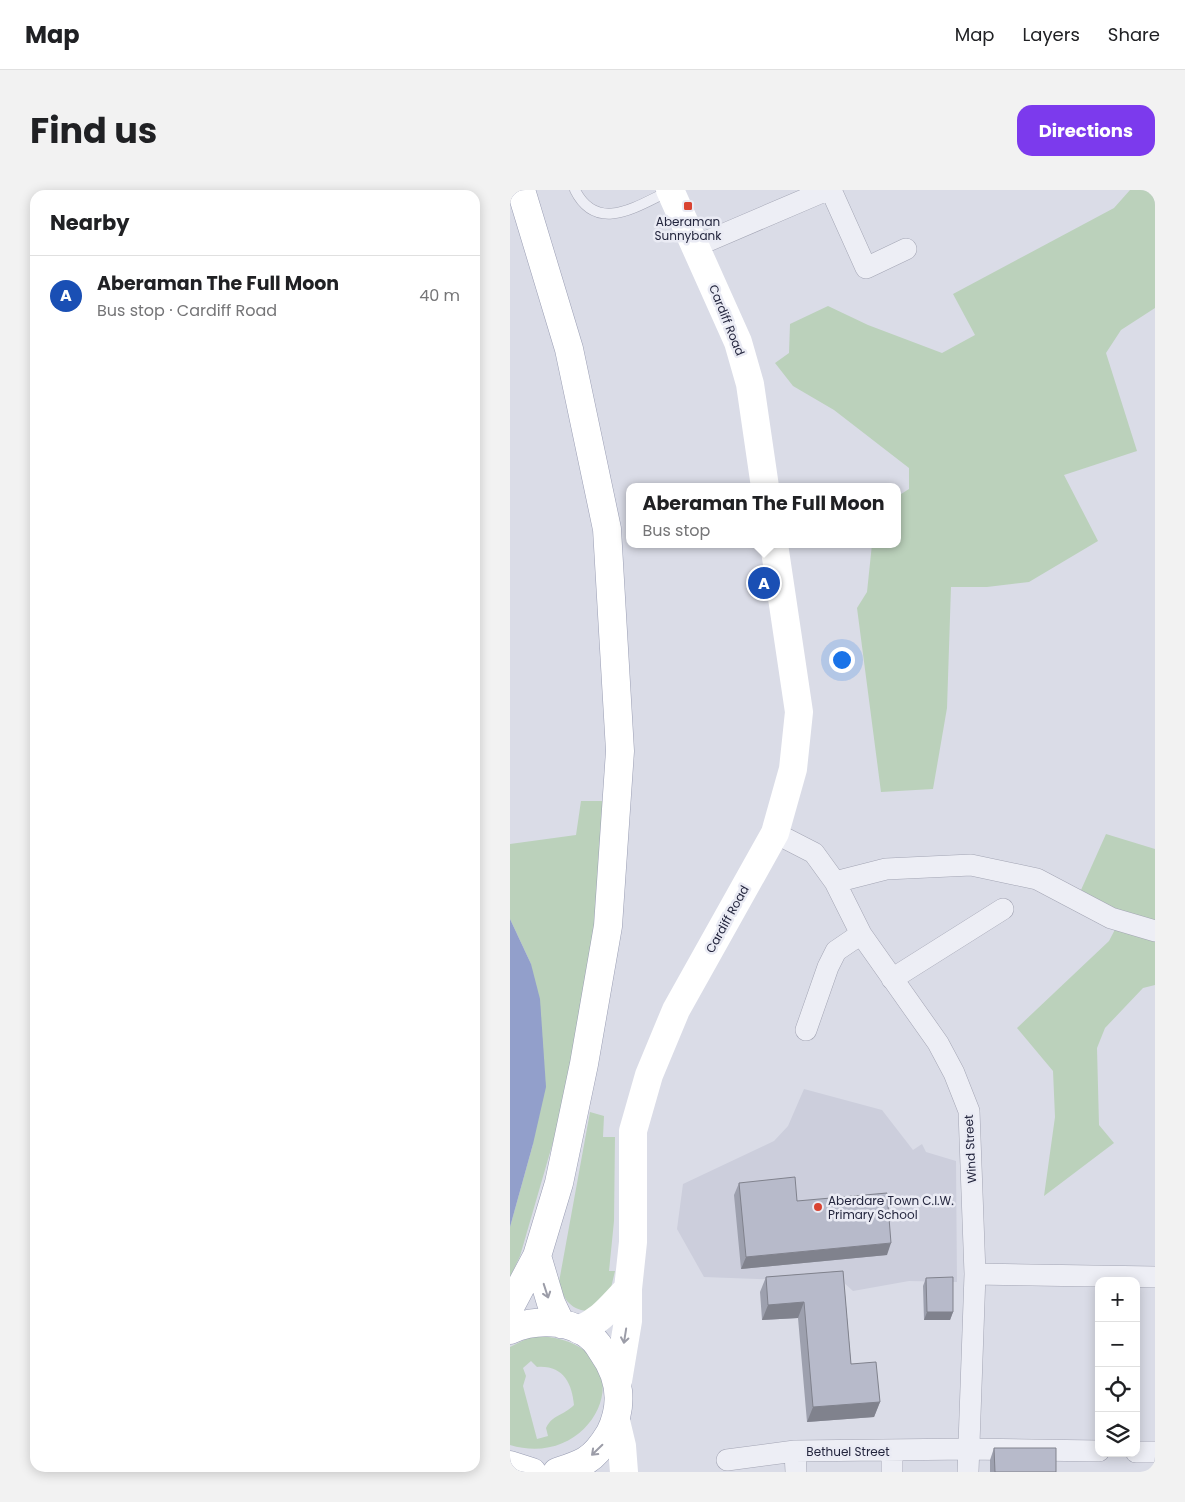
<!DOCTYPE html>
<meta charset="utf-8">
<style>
:root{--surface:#fff;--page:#f2f2f2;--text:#202124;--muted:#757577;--line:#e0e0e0;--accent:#7c3aed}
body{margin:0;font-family:Poppins,sans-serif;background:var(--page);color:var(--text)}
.controls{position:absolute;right:15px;bottom:15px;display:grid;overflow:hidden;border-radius:10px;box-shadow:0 2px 12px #0003}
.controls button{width:45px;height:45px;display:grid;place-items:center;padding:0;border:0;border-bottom:1px solid var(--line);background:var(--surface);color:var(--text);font:25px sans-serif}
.you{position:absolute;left:331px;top:469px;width:18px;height:18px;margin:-12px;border:4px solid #fff;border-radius:50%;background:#1a73e8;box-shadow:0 0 0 8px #1a73e833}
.badge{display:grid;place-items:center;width:32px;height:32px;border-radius:50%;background:var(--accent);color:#fff;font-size:16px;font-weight:700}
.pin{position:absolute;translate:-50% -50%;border:2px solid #fff;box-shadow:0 1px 5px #0006}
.popup{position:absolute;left:116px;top:293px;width:275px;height:65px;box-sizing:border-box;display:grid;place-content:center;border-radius:10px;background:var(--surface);filter:drop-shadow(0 1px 4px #0005);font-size:16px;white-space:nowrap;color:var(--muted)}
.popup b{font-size:19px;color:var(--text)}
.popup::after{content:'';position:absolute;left:50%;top:100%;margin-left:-10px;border:10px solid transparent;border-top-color:var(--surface)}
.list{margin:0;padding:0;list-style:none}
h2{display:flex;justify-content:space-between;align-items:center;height:65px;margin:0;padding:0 20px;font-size:21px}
h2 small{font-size:16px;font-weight:400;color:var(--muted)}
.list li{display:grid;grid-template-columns:32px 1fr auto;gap:15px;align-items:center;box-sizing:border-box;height:80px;padding:0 20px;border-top:1px solid var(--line)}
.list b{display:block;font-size:19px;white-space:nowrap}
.list p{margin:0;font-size:16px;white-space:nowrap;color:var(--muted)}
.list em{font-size:16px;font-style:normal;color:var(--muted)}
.icon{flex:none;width:28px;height:28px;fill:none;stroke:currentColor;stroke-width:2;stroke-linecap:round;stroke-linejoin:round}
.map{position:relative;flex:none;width:645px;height:1282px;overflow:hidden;border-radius:15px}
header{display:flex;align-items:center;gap:30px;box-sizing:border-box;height:70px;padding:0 25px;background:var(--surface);border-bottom:1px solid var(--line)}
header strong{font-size:24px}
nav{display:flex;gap:28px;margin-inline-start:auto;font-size:18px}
.intro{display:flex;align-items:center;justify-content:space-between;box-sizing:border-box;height:120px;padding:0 30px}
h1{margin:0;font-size:35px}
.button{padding:12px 22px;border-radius:15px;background:var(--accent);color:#fff;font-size:18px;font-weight:700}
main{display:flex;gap:30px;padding:0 30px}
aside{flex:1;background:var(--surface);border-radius:15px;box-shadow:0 2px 12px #0003}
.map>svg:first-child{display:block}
</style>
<header>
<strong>Map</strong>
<nav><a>Map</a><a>Layers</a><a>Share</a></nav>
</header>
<div class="intro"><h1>Find us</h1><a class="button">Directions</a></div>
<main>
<aside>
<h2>Nearby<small></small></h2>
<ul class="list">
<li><span class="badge" style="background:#1a4fb4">A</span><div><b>Aberaman The Full Moon</b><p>Bus stop · Cardiff Road</p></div><em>40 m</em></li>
</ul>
</aside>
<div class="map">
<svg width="645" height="1282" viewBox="0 0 645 1282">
<rect width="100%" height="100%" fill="#dadce7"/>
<path fill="#cccedc" d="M294 899 372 920 403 960 412 954 416 962 446 971 447 1092 399 1091 343 1101 333 1092 194 1087 167 1039 173 994 264 951 278 936Z"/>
<path fill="#bbd1bb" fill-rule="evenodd" d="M620 0H645V118L611 140 596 163 627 261 554 285 588 351 519 392 477 397H441L437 518 423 599 371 602 347 418 357 402 362 354H388V306L399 299V278L324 220 283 196 265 173 279 163 280 134 318 116 358 135 432 163 465 145 443 104 604 18Z
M71 611H98L80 790 52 921 10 1066 0 1087V1037L23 954 21 774 0 729V654L66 645Z
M596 644 645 659V795L633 798 595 838 587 858 589 935 604 953 534 1006 545 927 543 881 507 838 599 751 612 726 571 700Z
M80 922 94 926 93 947H105L104 1031 99 1081H105L100 1102 83 1121C63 1122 53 1111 49 1092Z
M31 1146C140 1155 89 1282 0 1255V1157L18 1148ZM21 1171 27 1177C53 1175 62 1193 64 1215 53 1226 43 1224 36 1238L38 1246 27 1249 13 1196 16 1186 13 1178Z"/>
<path fill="#929fcb" d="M0 729 21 774 30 809 36 897 23 954 0 1037Z"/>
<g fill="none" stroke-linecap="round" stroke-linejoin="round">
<g stroke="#a3a5b4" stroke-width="11">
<path id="service" d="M65 0C87 44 127 16 159 1"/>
</g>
<g stroke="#a3a5b4" stroke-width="22">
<path id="minor" d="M321 0 356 78 396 59
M186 56 317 0
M265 643 304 663 325 692 351 744 428 853 444 883 459 921 465 1084 458 1282
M325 692 376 679 461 675 527 689 601 728 645 741
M382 789 493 719
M296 840 318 777 326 761 351 744
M465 1084 645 1087
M382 1260V1282
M285 1261 286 1282
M626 1262H645
M217 1270 285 1261 459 1259 589 1261"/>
</g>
<g stroke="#999db3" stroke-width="29">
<path id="primary" d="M27 1066 41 1113 51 1134
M0 1117 27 1066 49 993 74 874 98 736 110 561 97 339 59 159 11 0
M0 1140C22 1130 52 1129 74 1142 81 1146 88 1154 92 1161 110 1186 114 1215 100 1243 94 1253 86 1265 75 1271 66 1276 56 1279 47 1282
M0 1275 22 1282"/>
</g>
<use href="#service" stroke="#edeef5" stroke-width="10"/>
<use href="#minor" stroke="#edeef5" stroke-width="21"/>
<path stroke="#fff" stroke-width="28" d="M160 0 228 152 240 194 255 297
M69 1140C93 1129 100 1117 118 1099
M108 1191 118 1131V1099L123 1052V941L139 885 166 820 265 643 283 579 289 522 264 354
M106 1231 112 1256 114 1282"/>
<use href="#primary" stroke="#fff" stroke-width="28"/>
</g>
<path fill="#9da0ae" d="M229 993 287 1011 377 1065 231 1079 224 1005Z
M333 1081 341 1174 370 1212 364 1227 297 1232 288 1128 252 1130 250 1102 256 1087Z
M416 1088 443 1122 440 1130H414L413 1096Z
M484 1258 546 1282H480V1270Z"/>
<path fill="#80828d" d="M381 1053 377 1065 231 1079 236 1067Z
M294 1112 288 1128 252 1130 258 1115Z
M417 1122H443L440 1130H414Z
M370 1212 364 1227 297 1232 303 1217Z"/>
<path fill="#b7baca" stroke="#80828d" d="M285 987 287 1011 377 1003 381 1053 236 1067 229 993Z
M333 1081 341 1174 366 1172 370 1212 303 1217 294 1112 258 1115 256 1087Z
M443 1087V1122H417L416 1088Z
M484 1258H546V1282H485Z"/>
<defs><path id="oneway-shaft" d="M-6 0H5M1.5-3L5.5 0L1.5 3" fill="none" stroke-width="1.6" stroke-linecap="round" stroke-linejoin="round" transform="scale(1.25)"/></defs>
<g stroke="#9c9da8">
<use href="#oneway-shaft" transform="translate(36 1101) rotate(72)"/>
<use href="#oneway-shaft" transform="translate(115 1146) rotate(99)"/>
<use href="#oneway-shaft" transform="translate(87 1260) rotate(136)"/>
</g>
<g fill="#d94332" stroke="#eaebf4" stroke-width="2">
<rect x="173" y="11" width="10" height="10" rx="2.5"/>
<circle cx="308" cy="1017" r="5"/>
</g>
<g text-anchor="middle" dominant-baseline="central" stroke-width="5" stroke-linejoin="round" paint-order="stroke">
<g font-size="12" fill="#24263e" stroke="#eaebf4">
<text x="178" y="31">Aberaman<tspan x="178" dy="14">Sunnybank</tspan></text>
<text x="318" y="1010" text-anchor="start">Aberdare Town C.I.W.<tspan x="318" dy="14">Primary School</tspan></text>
</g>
<g font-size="12" fill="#24263e" stroke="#eaebf4">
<text transform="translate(217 130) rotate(68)">Cardiff Road</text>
<text transform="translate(217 729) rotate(-61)">Cardiff Road</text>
<text transform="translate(460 959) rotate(-93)">Wind Street</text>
<text x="338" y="1261">Bethuel Street</text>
</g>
</g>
</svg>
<div class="controls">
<button>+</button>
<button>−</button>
<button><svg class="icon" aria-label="locate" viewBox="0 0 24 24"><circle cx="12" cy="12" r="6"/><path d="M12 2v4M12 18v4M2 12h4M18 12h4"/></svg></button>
<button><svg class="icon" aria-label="layers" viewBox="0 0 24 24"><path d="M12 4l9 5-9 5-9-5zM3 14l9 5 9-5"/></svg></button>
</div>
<div class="you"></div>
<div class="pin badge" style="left:254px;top:393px;background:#1a4fb4">A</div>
<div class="popup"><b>Aberaman The Full Moon</b>Bus stop</div>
</div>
</main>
